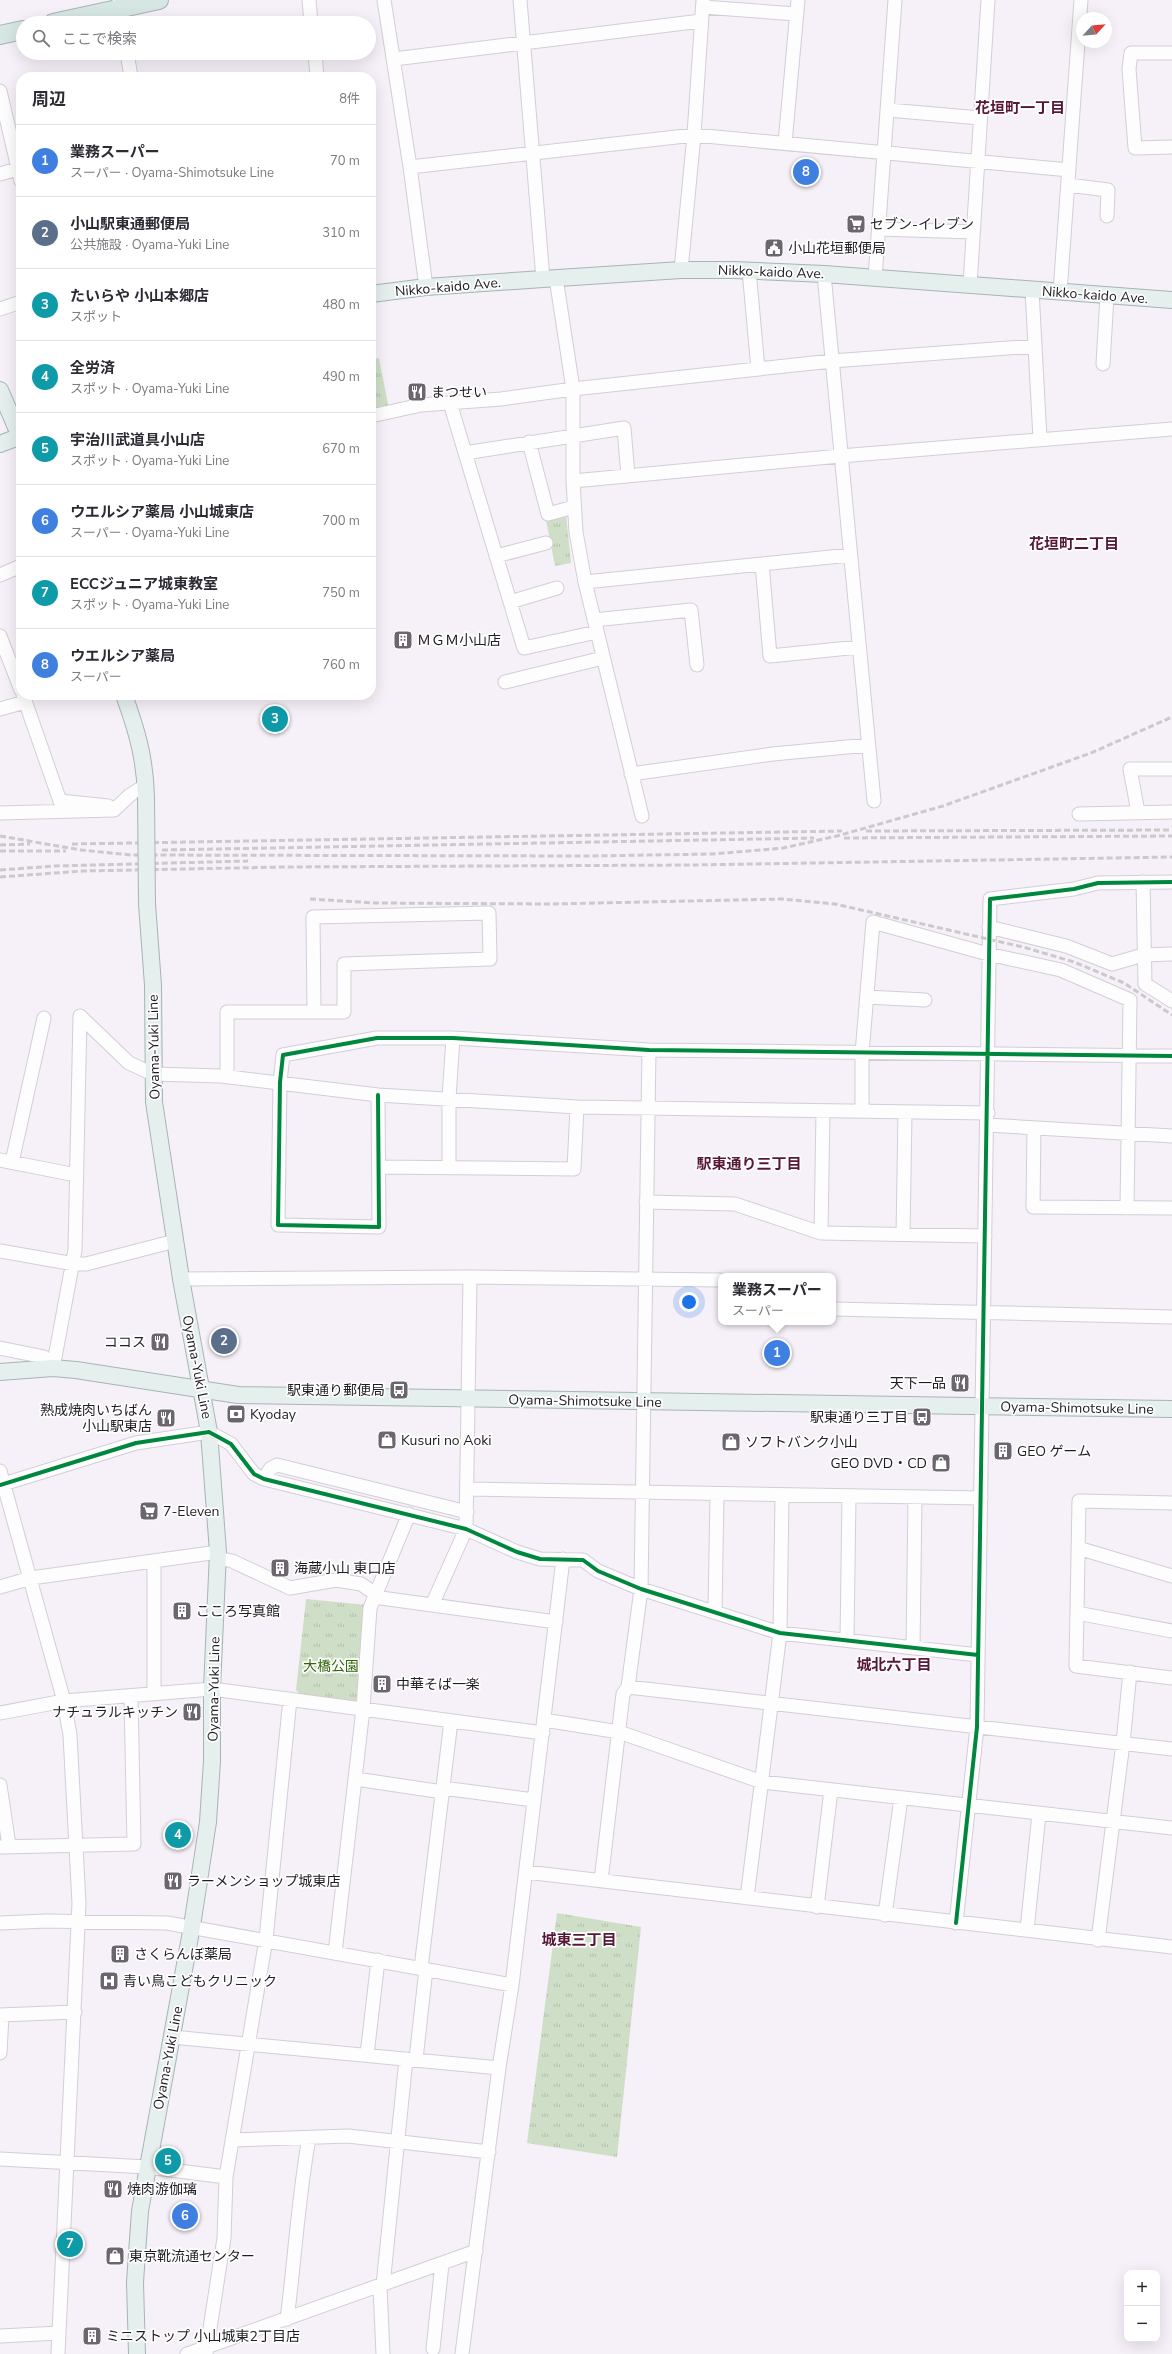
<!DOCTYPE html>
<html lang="ja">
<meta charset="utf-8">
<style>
:root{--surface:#fff;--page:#f7f7f7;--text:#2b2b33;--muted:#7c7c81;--line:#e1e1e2;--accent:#b45309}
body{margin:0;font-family:"Nunito Sans","Noto Sans JP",sans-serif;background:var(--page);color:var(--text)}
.controls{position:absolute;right:12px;bottom:12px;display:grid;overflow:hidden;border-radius:8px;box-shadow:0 4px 16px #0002}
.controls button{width:36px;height:36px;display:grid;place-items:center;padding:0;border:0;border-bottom:1px solid var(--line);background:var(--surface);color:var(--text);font:20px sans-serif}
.compass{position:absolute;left:1076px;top:12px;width:36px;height:36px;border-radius:50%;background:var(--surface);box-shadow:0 4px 16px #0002;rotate:64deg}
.you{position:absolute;left:689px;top:1302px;width:14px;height:14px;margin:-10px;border:3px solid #fff;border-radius:50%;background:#1a73e8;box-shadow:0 0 0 6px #1a73e833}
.badge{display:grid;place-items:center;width:26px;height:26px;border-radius:50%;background:var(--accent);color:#fff;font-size:13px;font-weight:700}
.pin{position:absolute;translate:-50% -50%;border:2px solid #fff;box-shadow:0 1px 4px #0006}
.popup{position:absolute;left:718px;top:1273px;width:118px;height:52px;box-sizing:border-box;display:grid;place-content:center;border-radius:8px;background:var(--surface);filter:drop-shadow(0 1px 3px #0005);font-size:13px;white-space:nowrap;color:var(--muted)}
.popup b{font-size:15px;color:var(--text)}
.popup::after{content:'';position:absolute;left:50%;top:100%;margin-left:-8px;border:8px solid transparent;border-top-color:var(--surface)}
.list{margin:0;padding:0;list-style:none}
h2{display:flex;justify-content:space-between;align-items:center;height:52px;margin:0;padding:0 16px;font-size:17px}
h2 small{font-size:13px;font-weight:400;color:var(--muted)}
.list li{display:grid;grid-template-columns:26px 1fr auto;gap:12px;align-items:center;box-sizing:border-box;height:72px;padding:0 16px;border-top:1px solid var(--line)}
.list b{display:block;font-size:15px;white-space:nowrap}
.list p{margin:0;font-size:13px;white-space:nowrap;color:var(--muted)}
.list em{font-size:13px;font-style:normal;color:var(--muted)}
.icon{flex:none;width:22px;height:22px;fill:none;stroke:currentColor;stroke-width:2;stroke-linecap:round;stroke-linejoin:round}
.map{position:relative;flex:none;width:1172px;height:2354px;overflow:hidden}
.search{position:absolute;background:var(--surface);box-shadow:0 4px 16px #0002;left:16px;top:16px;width:360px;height:44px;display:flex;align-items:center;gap:10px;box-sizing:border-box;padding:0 14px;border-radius:22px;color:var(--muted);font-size:15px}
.panel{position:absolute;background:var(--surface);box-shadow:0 4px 16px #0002;left:16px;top:72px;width:360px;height:628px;border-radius:16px}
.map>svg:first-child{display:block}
</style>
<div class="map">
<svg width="1172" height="2354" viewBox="0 0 1172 2354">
<defs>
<pattern id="park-tufts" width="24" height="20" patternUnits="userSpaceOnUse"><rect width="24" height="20" fill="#cfdfc7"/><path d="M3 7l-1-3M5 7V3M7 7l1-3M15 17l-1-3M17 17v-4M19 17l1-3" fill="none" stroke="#b1bfab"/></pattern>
</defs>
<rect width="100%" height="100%" fill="#f6f0f8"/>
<path fill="url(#park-tufts)" d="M379 358 389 409 371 413V360Z
M566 514 571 563 555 566 546 520Z
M306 1599 367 1605 361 1698 356 1702 301 1695 296 1690Z
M557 1913 641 1927 617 2157 527 2143Z"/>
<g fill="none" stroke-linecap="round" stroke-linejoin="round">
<g stroke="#d3ced5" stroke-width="15">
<path id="minor" d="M119 0 123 23
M309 0 311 23
M384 0 410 167 426 287
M520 0 543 279
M703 7 796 14
M127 53 131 77
M315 53 317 77
M1172 53H1131L1129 69 1135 148 1172 147
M394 59 701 21
M0 91 21 181
M888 110 980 118
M785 143 798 0
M410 167 694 135 1069 170
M0 174 21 168
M1068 185 1108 190 1107 216
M879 229 973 232
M681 270 694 135 703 0
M749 270 758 369
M824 274 874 801
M556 278 573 389V481L576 532 585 582 642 816
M875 278 895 0
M970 285 988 0
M1032 290 1040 439
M1060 292 1081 0
M0 309 21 302
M1103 364 1107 296
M450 403 524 648 597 632
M371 416 421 405 501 399 573 389 832 361 1035 346
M529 442 548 514 574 507
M465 453 624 428 628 476
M573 481 840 456 1172 429
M496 556 546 543
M762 564 770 656 859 647
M0 575 21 566
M585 582 850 555
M510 602 557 588
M594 620 691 610 697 665
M0 636 21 690
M505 682 603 658
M23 695 60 801 108 806 114 810
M0 709 25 702
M631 774 773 754 868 745
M1138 812 1130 769H1172
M0 813 114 810 130 795 146 785
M1079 814 1172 812
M1143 882 1145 984 1172 1001
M989 927 1066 946 1112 964 1143 955 1172 954
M867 997 925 1000
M227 1077V1012H344V964L490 959 489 913 313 917 314 1012
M378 1095 379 1227 278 1225 280 1082 283 1055 377 1038H453L649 1050 1172 1056
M862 1111V1053L873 922 988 954 1061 970 1130 1000 1127 1208
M987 1125 1172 1136
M1034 1128 1033 1207 1172 1208
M0 1160 76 1175
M12 1162 44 1018
M379 1167 574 1169 577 1107
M449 1168V1098L453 1038
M646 1202 735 1204 821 1233 985 1236
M821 1233 823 1111
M903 1234 905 1112
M0 1251 74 1264H86L175 1241
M181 1279 470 1277 721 1280
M833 1309 1172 1317
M0 1348 44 1357 53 1368
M53 1368 75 1250 80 1016 129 1063 153 1074 221 1076 378 1095 577 1107 988 1113
M0 1471 64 1701 70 1735 79 1903 58 2354
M264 1479 270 1469 277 1465 467 1512
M0 1485 136 1443 209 1432 231 1444 254 1474 264 1479 466 1529 517 1552 540 1559 583 1560 598 1571 641 1589 780 1633 978 1655
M467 1489 981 1498
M1172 1503 1079 1501 1076 1666 1172 1678
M1078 1548 1172 1576
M217 1558 232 1561 290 1588 336 1580 361 1584 381 1598 556 1622
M0 1587 31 1578 218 1552
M432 1605 466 1529 470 1277
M715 1612 717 1494
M1077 1613 1172 1631
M847 1640 849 1496
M913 1648 915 1498
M628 1687 1172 1749
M154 1694V1561
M0 1713 64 1701 212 1689 543 1733
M544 1720 619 1732 762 1782 1172 1828
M356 1779 443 1792
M0 1785 9 1846
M443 1788 534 1800
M0 1847 134 1844 131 1696
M526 1872 1172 1947
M601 1881 623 1694 628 1687 641 1589 649 1050
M747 1898 780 1633 782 1496
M817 1907 831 1790
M885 1915 901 1798
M0 1923 46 1921 167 1923 512 1985
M956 1923 977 1727 990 899 1074 889 1098 883 1172 882
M1027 1930 1039 1814
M1098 1940 1123 1743 1130 1672
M335 1953 363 1709 370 1608 409 1514
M421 1968 451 1721
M0 2015 75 2012
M172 2037 499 2068
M0 2053 2 2015
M367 2055 378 1960
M416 2059 426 1969
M232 2140 348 2136 489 2152
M0 2159 147 2167 226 2177
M383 2285 406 2059
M380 2287 383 2354
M287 2319C295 2259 298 2198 309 2138
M0 2336 59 2333
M433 2349 442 2264
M187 2354 476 2251
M206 2354 224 2238 226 2177 266 1939 290 1699
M462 2354 499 2068 512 1985 563 1559"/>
</g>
<g stroke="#a6b5b4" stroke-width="18">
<path id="major" d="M371 294 426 287 543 279 681 270H734L824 274 1172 300
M0 390 21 439
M0 444 21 436
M124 695C137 731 145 758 146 797
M0 1372 53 1368 76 1370 238 1395 1172 1409
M137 2354 135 2282 140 2211 192 1926 208 1822 212 1761V1689L218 1552 209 1432 181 1279 154 1102 153 985 147 904"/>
</g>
<g stroke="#a6b5b4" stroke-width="20">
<path id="highway" d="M53 23 159 0
M0 35 23 30"/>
</g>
<use href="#minor" stroke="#fefdfe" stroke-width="13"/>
<use href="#major" stroke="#e5efed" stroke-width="16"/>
<use href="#highway" stroke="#d6e6e2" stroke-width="18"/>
<path stroke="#cbc9cc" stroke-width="3" stroke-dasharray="6 3" stroke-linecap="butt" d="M866 831 1172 830
M0 836 81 850 131 855 589 856 713 854 783 848 837 836 943 806 1091 753 1172 717
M844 838 1172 836
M72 844 842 831
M0 845 30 844
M162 850 814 838
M0 851H66
M0 870 55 866 248 861
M0 877 83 871 284 867 694 865 1172 857
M310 899 376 903 551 904 782 899 835 904 1023 947 1074 962 1124 983 1172 1015"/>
<g stroke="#a6b5b4" stroke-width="18" stroke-linecap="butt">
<path id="major-bridge" d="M146 797 147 904"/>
</g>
<use href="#major-bridge" stroke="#e5efed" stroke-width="16"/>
<g stroke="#fefefe" stroke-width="6">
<path id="cycleway" d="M378 1095 379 1227 278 1225 280 1082 283 1055 377 1038H453L649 1050 1172 1056
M0 1485 136 1443 209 1432 231 1444 254 1474 264 1479 466 1529 517 1552 540 1559 583 1560 598 1571 641 1589 780 1633 978 1655
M956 1923 977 1727 990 899 1074 889 1098 883 1172 882"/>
</g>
<use href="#cycleway" stroke="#00873e" stroke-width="4"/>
</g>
<defs>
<g id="supermarket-square" transform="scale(1)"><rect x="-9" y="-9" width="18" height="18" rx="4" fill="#6b666e" stroke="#fefefe"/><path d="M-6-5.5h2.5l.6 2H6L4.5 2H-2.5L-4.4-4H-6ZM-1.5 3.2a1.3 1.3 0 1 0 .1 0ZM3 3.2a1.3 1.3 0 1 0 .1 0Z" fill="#fff"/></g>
<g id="civic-square" transform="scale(1)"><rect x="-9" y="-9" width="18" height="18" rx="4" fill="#6b666e" stroke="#fefefe"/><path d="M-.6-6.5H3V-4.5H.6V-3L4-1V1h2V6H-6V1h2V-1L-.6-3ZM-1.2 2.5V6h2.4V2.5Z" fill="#fff"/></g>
<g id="restaurant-square" transform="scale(1)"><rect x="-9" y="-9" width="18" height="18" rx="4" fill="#6b666e" stroke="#fefefe"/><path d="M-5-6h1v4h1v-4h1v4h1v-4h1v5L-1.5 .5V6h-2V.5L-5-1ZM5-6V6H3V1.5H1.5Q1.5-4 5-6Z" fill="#fff"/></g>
<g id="building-square" transform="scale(1)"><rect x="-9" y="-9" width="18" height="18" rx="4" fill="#6b666e" stroke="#fefefe"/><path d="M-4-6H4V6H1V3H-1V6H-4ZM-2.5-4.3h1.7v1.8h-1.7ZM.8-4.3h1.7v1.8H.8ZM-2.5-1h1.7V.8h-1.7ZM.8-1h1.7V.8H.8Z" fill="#fff"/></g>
<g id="bus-square" transform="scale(1)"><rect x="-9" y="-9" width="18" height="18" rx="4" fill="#6b666e" stroke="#fefefe"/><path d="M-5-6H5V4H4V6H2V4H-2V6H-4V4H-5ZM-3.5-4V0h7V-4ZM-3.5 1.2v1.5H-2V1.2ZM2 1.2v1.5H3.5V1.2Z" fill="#fff"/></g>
<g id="bank-square" transform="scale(1)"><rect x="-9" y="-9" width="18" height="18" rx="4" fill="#6b666e" stroke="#fefefe"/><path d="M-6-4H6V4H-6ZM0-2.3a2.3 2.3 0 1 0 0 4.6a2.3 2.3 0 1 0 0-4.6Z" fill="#fff"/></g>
<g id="shop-square" transform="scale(1)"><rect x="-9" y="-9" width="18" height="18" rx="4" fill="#6b666e" stroke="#fefefe"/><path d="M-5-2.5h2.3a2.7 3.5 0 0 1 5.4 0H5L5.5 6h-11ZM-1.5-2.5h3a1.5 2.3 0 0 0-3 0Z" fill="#fff"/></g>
<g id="hospital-square" transform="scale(1)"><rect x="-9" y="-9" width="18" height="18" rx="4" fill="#6b666e" stroke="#fefefe"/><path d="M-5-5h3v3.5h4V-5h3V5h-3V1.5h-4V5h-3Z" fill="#fff"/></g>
</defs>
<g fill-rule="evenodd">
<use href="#supermarket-square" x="856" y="224"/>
<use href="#civic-square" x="774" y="248"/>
<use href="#restaurant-square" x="417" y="392"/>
<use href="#building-square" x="403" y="640"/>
<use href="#restaurant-square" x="160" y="1342"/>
<use href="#restaurant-square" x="960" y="1383"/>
<use href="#bus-square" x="399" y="1390"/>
<use href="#bank-square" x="236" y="1414"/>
<use href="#bus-square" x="922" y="1417"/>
<use href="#restaurant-square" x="166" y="1418"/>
<use href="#shop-square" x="387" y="1440"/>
<use href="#shop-square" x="731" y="1442"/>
<use href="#building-square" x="1003" y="1451"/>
<use href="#shop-square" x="941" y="1463"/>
<use href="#supermarket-square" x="149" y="1511"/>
<use href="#building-square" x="280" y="1568"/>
<use href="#building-square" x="182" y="1611"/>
<use href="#building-square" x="382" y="1684"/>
<use href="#restaurant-square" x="192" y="1712"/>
<use href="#restaurant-square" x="173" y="1881"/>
<use href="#building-square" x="120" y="1954"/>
<use href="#hospital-square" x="109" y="1981"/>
<use href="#restaurant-square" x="113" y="2189"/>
<use href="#shop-square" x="115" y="2256"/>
<use href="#building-square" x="92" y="2336"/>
</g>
<g text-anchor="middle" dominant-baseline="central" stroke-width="3.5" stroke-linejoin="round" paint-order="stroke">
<g font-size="14" fill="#201c23" stroke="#fefefe" text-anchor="start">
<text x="870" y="224">セブン-イレブン</text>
<text x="788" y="248">小山花垣郵便局</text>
<text x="431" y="392">まつせい</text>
<text x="417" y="640">ＭＧＭ小山店</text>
<text x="146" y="1342" text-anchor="end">ココス</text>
<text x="946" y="1383" text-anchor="end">天下一品</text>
<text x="385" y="1390" text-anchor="end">駅東通り郵便局</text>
<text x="152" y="1410" text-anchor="end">熟成焼肉いちばん<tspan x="152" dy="16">小山駅東店</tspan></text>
<text x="250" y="1414">Kyoday</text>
<text x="908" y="1417" text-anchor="end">駅東通り三丁目</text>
<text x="401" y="1440">Kusuri no Aoki</text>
<text x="745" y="1442">ソフトバンク小山</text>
<text x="1017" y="1451">GEO ゲーム</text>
<text x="927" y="1463" text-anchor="end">GEO DVD・CD</text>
<text x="163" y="1511">7-Eleven</text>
<text x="294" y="1568">海蔵小山 東口店</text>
<text x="196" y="1611">こころ写真館</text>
<text x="396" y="1684">中華そば一楽</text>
<text x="178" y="1712" text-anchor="end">ナチュラルキッチン</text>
<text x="187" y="1881">ラーメンショップ城東店</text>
<text x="134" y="1954">さくらんぼ薬局</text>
<text x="123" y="1981">青い鳥こどもクリニック</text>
<text x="127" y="2189">焼肉游伽璃</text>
<text x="129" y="2256">東京靴流通センター</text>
<text x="106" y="2336">ミニストップ 小山城東2丁目店</text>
</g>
<g font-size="14" fill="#201c23" stroke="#fefefe">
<text transform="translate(771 272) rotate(2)">Nikko-kaido Ave.</text>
<text transform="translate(448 287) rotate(-5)">Nikko-kaido Ave.</text>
<text transform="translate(1095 295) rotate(4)">Nikko-kaido Ave.</text>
<text transform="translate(154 1047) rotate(-91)">Oyama-Yuki Line</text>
<text transform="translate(197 1367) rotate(79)">Oyama-Yuki Line</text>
<text transform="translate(585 1401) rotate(1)">Oyama-Shimotsuke Line</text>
<text transform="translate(1077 1408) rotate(1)">Oyama-Shimotsuke Line</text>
<text transform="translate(214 1689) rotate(-89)">Oyama-Yuki Line</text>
<text transform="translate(168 2058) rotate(-79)">Oyama-Yuki Line</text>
</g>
<g font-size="14" fill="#316707" stroke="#fefefe">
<text x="331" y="1666">大橋公園</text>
</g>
<g font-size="15" font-weight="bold" fill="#571735" stroke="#fefefe">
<text x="1020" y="108">花垣町一丁目</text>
<text x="1074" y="544">花垣町二丁目</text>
<text x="749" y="1164">駅東通り三丁目</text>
<text x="894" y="1665">城北六丁目</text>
<text x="579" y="1940">城東三丁目</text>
</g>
</g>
</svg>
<div class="controls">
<button>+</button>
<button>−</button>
</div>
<svg class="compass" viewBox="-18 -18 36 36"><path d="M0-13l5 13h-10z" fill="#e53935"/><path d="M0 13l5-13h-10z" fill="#7c7c81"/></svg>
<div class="you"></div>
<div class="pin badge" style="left:777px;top:1353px;background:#3f7fe0">1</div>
<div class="popup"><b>業務スーパー</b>スーパー</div>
<div class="pin badge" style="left:224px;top:1341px;background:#5c6f8a">2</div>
<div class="pin badge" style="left:275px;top:719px;background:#0f9aa8">3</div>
<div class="pin badge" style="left:178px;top:1835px;background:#0f9aa8">4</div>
<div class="pin badge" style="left:168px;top:2161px;background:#0f9aa8">5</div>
<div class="pin badge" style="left:185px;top:2216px;background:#3f7fe0">6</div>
<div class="pin badge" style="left:70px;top:2244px;background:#0f9aa8">7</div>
<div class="pin badge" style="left:806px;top:172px;background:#3f7fe0">8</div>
<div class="search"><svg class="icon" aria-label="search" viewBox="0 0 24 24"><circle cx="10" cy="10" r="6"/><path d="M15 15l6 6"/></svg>ここで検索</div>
<section class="panel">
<h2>周辺<small>8件</small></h2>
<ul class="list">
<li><span class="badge" style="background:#3f7fe0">1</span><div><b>業務スーパー</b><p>スーパー · Oyama-Shimotsuke Line</p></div><em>70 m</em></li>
<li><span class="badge" style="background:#5c6f8a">2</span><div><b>小山駅東通郵便局</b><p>公共施設 · Oyama-Yuki Line</p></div><em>310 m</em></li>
<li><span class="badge" style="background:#0f9aa8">3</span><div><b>たいらや 小山本郷店</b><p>スポット</p></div><em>480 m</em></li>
<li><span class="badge" style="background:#0f9aa8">4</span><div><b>全労済</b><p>スポット · Oyama-Yuki Line</p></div><em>490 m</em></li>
<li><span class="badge" style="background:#0f9aa8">5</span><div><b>宇治川武道具小山店</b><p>スポット · Oyama-Yuki Line</p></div><em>670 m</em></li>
<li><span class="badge" style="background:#3f7fe0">6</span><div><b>ウエルシア薬局 小山城東店</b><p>スーパー · Oyama-Yuki Line</p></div><em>700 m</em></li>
<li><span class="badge" style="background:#0f9aa8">7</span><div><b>ECCジュニア城東教室</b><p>スポット · Oyama-Yuki Line</p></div><em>750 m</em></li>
<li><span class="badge" style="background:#3f7fe0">8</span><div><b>ウエルシア薬局</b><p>スーパー</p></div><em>760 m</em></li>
</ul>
</section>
</div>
